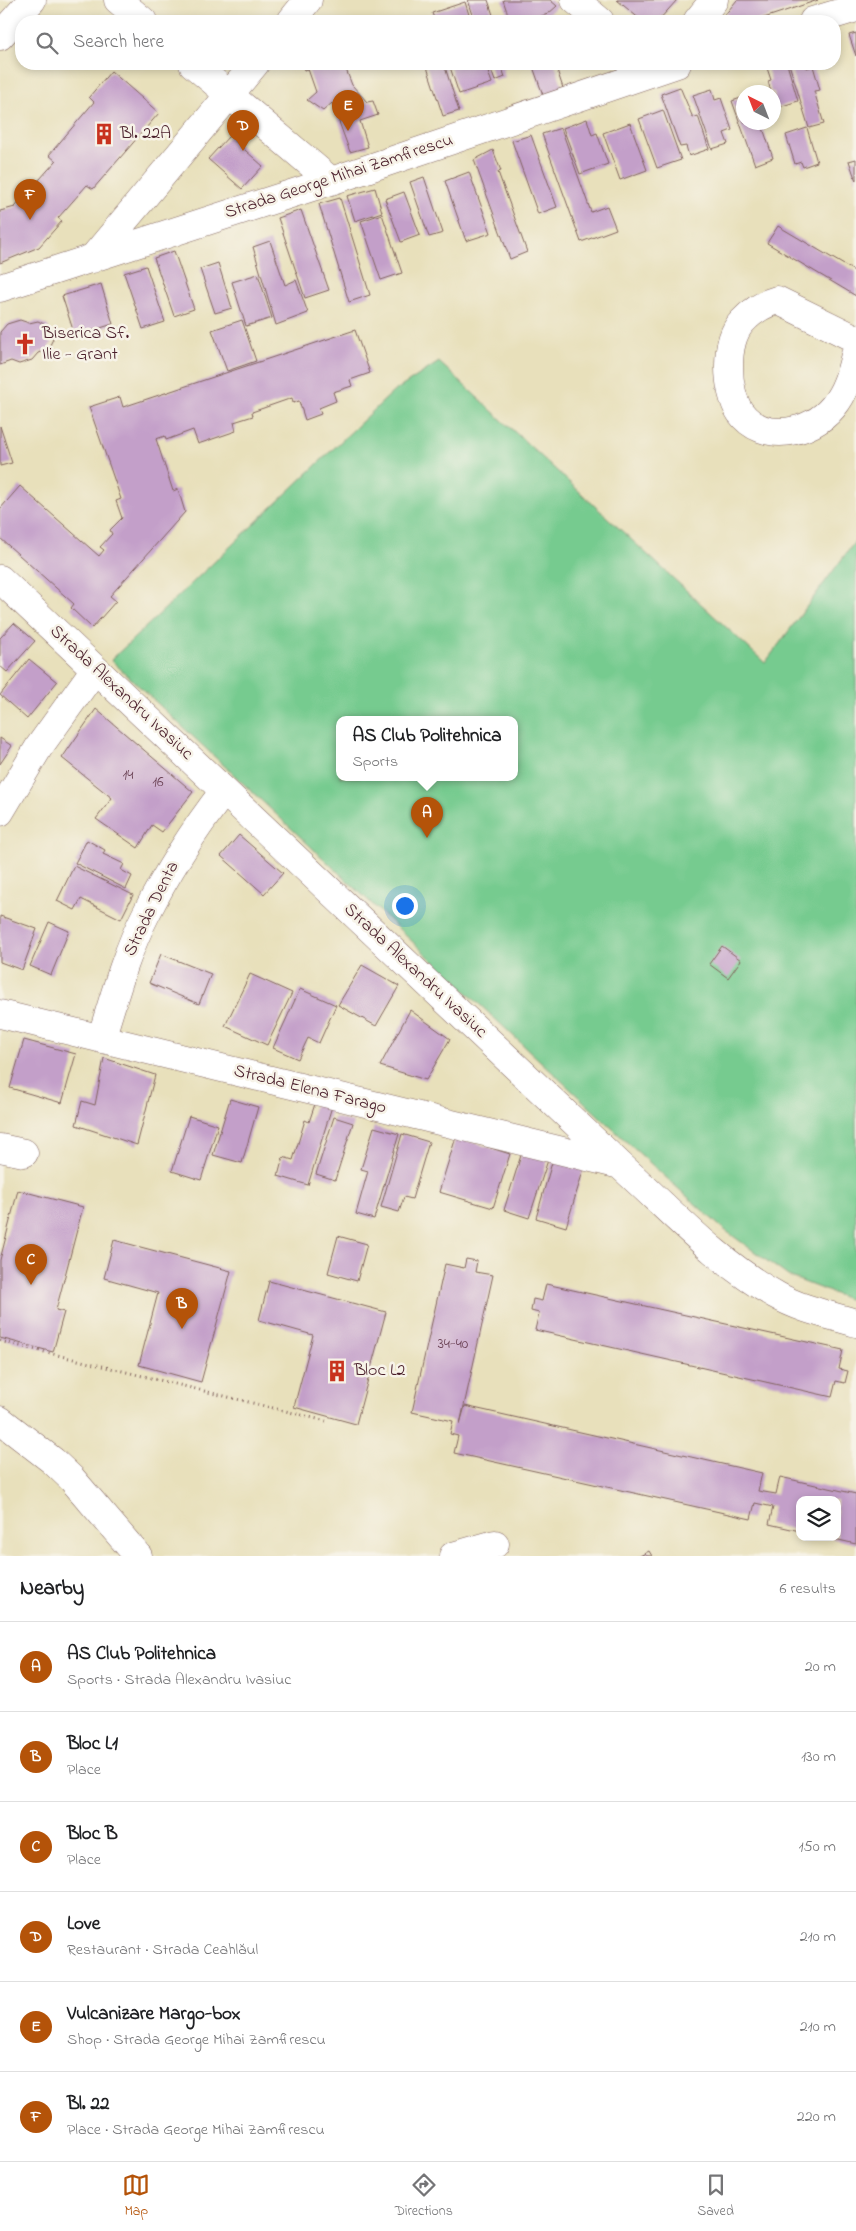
<!DOCTYPE html>
<meta charset="utf-8">
<style>
:root{--surface:#fff;--page:#f6f6f6;--text:#202124;--muted:#757577;--line:#e0e0e0;--accent:#b45309}
body{margin:0;font-family:"Indie Flower",sans-serif;background:var(--page);color:var(--text)}
.controls{position:absolute;right:15px;bottom:15px;display:grid;overflow:hidden;border-radius:10px;box-shadow:0 2px 8px #0003}
.controls button{width:45px;height:45px;display:grid;place-items:center;padding:0;border:0;border-bottom:1px solid var(--line);background:var(--surface);color:var(--text);font:25px sans-serif}
.compass{position:absolute;left:736px;top:85px;width:45px;height:45px;border-radius:50%;background:var(--surface);box-shadow:0 2px 8px #0003;rotate:318deg}
.you{position:absolute;left:404px;top:905px;width:18px;height:18px;margin:-12px;border:4px solid #fff;border-radius:50%;background:#1a73e8;box-shadow:0 0 0 8px #1a73e833}
.badge{display:grid;place-items:center;width:32px;height:32px;border-radius:50%;background:var(--accent);color:#fff;font-size:16px;font-weight:700}
.pin{position:absolute;translate:-50% -41px;filter:drop-shadow(0 1px 2px #0008)}
.pin::after{content:'';position:absolute;top:26px;width:18px;height:15px;background:inherit;clip-path:polygon(0 0,100% 0,50% 100%)}
.popup{position:absolute;left:336px;top:716px;width:182px;height:65px;box-sizing:border-box;display:grid;place-content:center;border-radius:10px;background:var(--surface);filter:drop-shadow(0 1px 4px #0005);font-size:16px;white-space:nowrap;color:var(--muted)}
.popup b{font-size:19px;color:var(--text)}
.popup::after{content:'';position:absolute;left:50%;top:100%;margin-left:-10px;border:10px solid transparent;border-top-color:var(--surface)}
.list{margin:0;padding:0;list-style:none}
h2{display:flex;justify-content:space-between;align-items:center;height:65px;margin:0;padding:0 20px;font-size:21px}
h2 small{font-size:16px;font-weight:400;color:var(--muted)}
.list li{display:grid;grid-template-columns:32px 1fr auto;gap:15px;align-items:center;box-sizing:border-box;height:90px;padding:0 20px;border-top:1px solid var(--line)}
.list b{display:block;font-size:19px;white-space:nowrap}
.list p{margin:0;font-size:16px;white-space:nowrap;color:var(--muted)}
.list em{font-size:16px;font-style:normal;color:var(--muted)}
.icon{flex:none;width:28px;height:28px;fill:none;stroke:currentColor;stroke-width:2;stroke-linecap:round;stroke-linejoin:round}
.map{position:relative;flex:none;width:856px;height:1556px;overflow:hidden}
.search{position:absolute;background:var(--surface);box-shadow:0 2px 8px #0003;left:15px;right:15px;top:15px;height:55px;display:flex;align-items:center;gap:12px;box-sizing:border-box;padding:0 18px;border-radius:20px;color:var(--muted);font-size:19px}
.sheet{height:605px;background:var(--surface)}
nav{display:flex;justify-content:space-around;align-items:center;box-sizing:border-box;height:70px;border-top:1px solid var(--line);background:var(--surface);font-size:14px;color:var(--muted)}
nav a{display:grid;justify-items:center;gap:2px}
nav .on{color:var(--accent)}
.map>svg:first-child{display:block}
</style>
<div class="map">
<svg width="856" height="1556" viewBox="0 0 856 1556">
<rect width="100%" height="100%" fill="#f7f3e8"/>
<filter id="ink" filterUnits="userSpaceOnUse"><feTurbulence type="fractalNoise" baseFrequency=".02" numOctaves="2"/><feDisplacementMap in="SourceGraphic" scale="10" xChannelSelector="R" yChannelSelector="G"/><feConvolveMatrix kernelMatrix="1 2 1 2 8 2 1 2 1" color-interpolation-filters="sRGB"/></filter>
<filter id="wash" filterUnits="userSpaceOnUse"><feTurbulence type="fractalNoise" baseFrequency=".0096" numOctaves="4" result="noise"/><feDisplacementMap in="SourceGraphic" scale="20" xChannelSelector="R" yChannelSelector="G"/><feGaussianBlur stdDeviation="1.12" result="paint"/><feColorMatrix in="noise" values="0 0 0 0 0 0 0 0 0 0 0 0 0 0 0 0 0 1.4 0 .05"/><feComposite in="paint" operator="in"/></filter>
<g filter="url(#wash)">
<rect width="100%" height="100%" fill="#e8e0bb"/>
<path fill="#76cb8f" stroke="#60755d" fill-rule="evenodd" d="M439 362 765 663 856 540V1302L788 1276 722 1228 629 1144 111 660 393 392ZM340 719H514V777H340Z"/>
<g id="blocks">
<path fill="#c39fc9" d="M468 0H488L495 21H475Z
M503 0H550L557 6 548 14 526 21H510Z
M617 0H677L658 21H642Z
M737 0H818L755 21H720Z
M465 2 471 21H435L432 13Z
M856 33V56L849 35Z
M302 64H344L352 85 367 102 373 101 378 115 360 121 368 147 350 152 332 103 323 111 307 100 316 92 308 69 304 70Z
M426 64H444L459 111 443 116Z
M449 64H485L492 83 459 94Z
M489 64H506L507 66 502 68 505 77 495 81Z
M532 64H555L563 88 543 95Z
M780 64H787L798 101 776 108 774 92H771L768 81 771 80 767 68Z
M789 64H805L807 68 813 66 820 90 814 91 824 124 809 128Z
M111 71 159 113 93 189 87 185 58 218 62 221 39 247 0 263V211L15 207 56 161 49 155 94 102 89 97Z
M680 87 693 118 698 116 709 149 689 156 686 146 680 147 661 94Z
M712 89 715 100 721 98 732 130 724 133 728 144 712 149 693 95Z
M744 97V122H761L773 158 755 165 732 101Z
M663 110 681 160 657 168 639 119Z
M587 119 592 135 597 133 608 164 580 174 563 128Z
M630 123 647 170 620 180 603 133Z
M561 128 591 212 607 206 616 229 581 242 542 134Z
M807 128 817 162 803 167 801 162 795 164 786 135Z
M531 135 557 207 538 214 512 141Z
M229 136 263 166 242 189 208 159Z
M493 150 501 171 498 172 527 252 510 259 474 160Z
M856 159V181L849 161Z
M469 172 491 233 466 241 445 181Z
M424 177 443 233 429 237 410 182Z
M375 188 382 212 355 221 347 196Z
M404 192 420 235 401 242 385 199Z
M340 198 370 295 349 302 319 204Z
M301 210 329 290 305 298 278 218Z
M382 214 402 273 381 280 361 221Z
M778 226 856 272V296L767 243Z
M270 241 285 285 296 280 308 313 276 325 253 247Z
M174 251 194 309 174 316 154 258Z
M218 263 232 308 215 313 200 269Z
M146 266 165 322 143 329 124 273Z
M258 274 272 318 246 326 232 282Z
M101 284 113 324 75 336 62 296Z
M20 320 29 323 38 321 48 326 53 339 48 349 38 353 32 360 19 364 11 361 0 365V332L7 324Z
M242 320 256 361 227 371 212 330Z
M355 330 370 373 350 380 352 386 333 392 336 401 319 408 321 414 305 420 299 401 293 403 292 398 252 412 253 416 234 422 236 431 198 444 193 430 166 440 165 436 156 439 173 491 178 489 185 512 110 596 116 601 92 628 71 608 74 604 0 538V509L20 486 99 556 104 550 100 547 112 534 110 530 122 518 116 501 121 499 89 407 120 397 123 407Z
M0 426 12 463 0 466Z
M14 623 35 641 7 672 0 666V638Z
M29 659 57 682 27 719 0 695Z
M96 709 193 792 162 832 152 825 138 848 96 819 112 798 62 758Z
M0 738 12 746 0 764Z
M239 835 283 873 264 894 221 856Z
M87 840 105 850 103 854 124 864 121 870 132 876 126 889 75 863Z
M74 866 133 895 121 919 81 899 75 910 57 901Z
M0 916 37 929 22 970 0 962Z
M49 922 69 931 51 975 30 966Z
M722 946 741 960 728 978 709 964Z
M161 954 211 974 199 1004 149 983Z
M362 965 399 986 376 1026 338 1005Z
M250 974 292 993 267 1045 225 1026Z
M300 989 336 1005 319 1043 308 1038 298 1059 273 1048Z
M410 1010 450 1039 426 1080 380 1066Z
M24 1040 76 1054 62 1103 10 1088Z
M104 1058 155 1075 137 1145 76 1125 82 1101 95 1105Z
M317 1098 333 1103 308 1185 278 1176 283 1157 293 1160 305 1120 309 1122Z
M230 1099 258 1107 242 1163 213 1155Z
M189 1116 218 1125 201 1180 172 1171Z
M334 1117 353 1123 335 1180 316 1174Z
M374 1127 399 1134 374 1219 356 1214 368 1171 361 1169Z
M402 1134 429 1142 412 1199 404 1197 399 1212 381 1207Z
M456 1137 510 1154 493 1208 439 1192Z
M522 1152 548 1160 529 1218 504 1210Z
M553 1159 584 1168 566 1227 536 1218Z
M18 1190 83 1207 56 1310 64 1312 53 1352 0 1338V1260Z
M338 1236 367 1244 357 1281 328 1273Z
M114 1240 231 1271 201 1382 139 1365 158 1293 104 1278Z
M466 1259 477 1261 475 1272 493 1275 460 1424 465 1406 762 1473 758 1491 776 1494 780 1477 856 1494V1544L830 1538 837 1537V1500H800V1531L769 1524 773 1507 755 1503 751 1519 454 1453 458 1436 450 1434 453 1421 412 1412 445 1264 464 1268Z
M269 1281 386 1312 356 1424 294 1407 313 1335 259 1320Z
M546 1284 843 1350 839 1369 848 1371 845 1383 836 1381 832 1397 535 1330 539 1313 531 1311 533 1299 542 1301Z
M649 1551 652 1556H640Z"/>
</g>
</g>
<g filter="url(#ink)">
<use href="#blocks" fill-opacity="0" stroke="#81635d" stroke-width="1"/>
<g fill="none" stroke-linecap="round" stroke-linejoin="round">
<g stroke="#81635d" stroke-width="29">
<path id="minor" d="M118 0 143 21
M575 0 600 21
M291 21 308 0
M697 21 714 0
M813 21 856 8
M0 36 32 0
M193 64 331 181
M92 259 255 64
M0 288 331 181 677 64
M856 339 777 300C763 304 753 310 742 322 724 341 726 391 740 412 763 444 811 434 833 407 847 390 851 371 856 351
M0 579 621 1166C670 1210 718 1263 776 1295 800 1309 830 1315 856 1323
M0 812 39 747 95 669
M0 1014 620 1165
M101 1039C114 998 125 955 145 916 167 872 194 830 224 791
M0 1148 24 1153
M0 1420 53 1461 72 1479 138 1556
M453 1556 495 1544"/>
</g>
<path stroke="#81635d" stroke-width="3" stroke-dasharray="1 4" stroke-linecap="butt" d="M0 1341 326 1421"/>
<use href="#minor" stroke="#fff" stroke-width="28"/>
</g>
</g>
<defs>
<g id="building-bare" transform="scale(1.725)"><path d="M-4-6H4V6H1V3H-1V6H-4ZM-2.5-4.3h1.7v1.8h-1.7ZM.8-4.3h1.7v1.8H.8ZM-2.5-1h1.7V.8h-1.7ZM.8-1h1.7V.8H.8Z" fill="#c8321e" stroke="#f7f3e8" stroke-width="2.5" paint-order="stroke"/></g>
<g id="church-bare" transform="scale(1.725)"><path d="M-1.2-6h2.4v3.5h3.3v2.4h-3.3V6h-2.4V-.1h-3.3v-2.4h3.3Z" fill="#c8321e" stroke="#f7f3e8" stroke-width="2.5" paint-order="stroke"/></g>
</defs>
<g fill-rule="evenodd">
<use href="#building-bare" x="104" y="134"/>
<use href="#church-bare" x="25" y="344"/>
<use href="#building-bare" x="337" y="1371"/>
</g>
<g text-anchor="middle" dominant-baseline="central" stroke-width="5" stroke-linejoin="round" paint-order="stroke">
<g font-size="15" fill="#683f52">
<text x="128" y="775">14</text>
<text x="158" y="782">16</text>
<text x="453" y="1344">34-40</text>
</g>
<g font-size="18" fill="#4a1f2b" stroke="#f7f3e8" text-anchor="start">
<text x="120" y="134">Bl. 22A</text>
<text x="42" y="334">Biserica Sf.<tspan x="42" dy="21">Ilie - Grant</tspan></text>
<text x="354" y="1371">Bloc L2</text>
</g>
<g font-size="18" fill="#4a1f2b" stroke="#f7f3e8">
<text transform="translate(339 177) rotate(-18)">Strada George Mihai Zamfirescu</text>
<text transform="translate(121 693) rotate(43)">Strada Alexandru Ivasiuc</text>
<text transform="translate(152 909) rotate(-64)">Strada Denta</text>
<text transform="translate(415 971) rotate(43)">Strada Alexandru Ivasiuc</text>
<text transform="translate(310 1090) rotate(14)">Strada Elena Farago</text>
</g>
</g>
</svg>
<div class="controls">
<button><svg class="icon" aria-label="layers" viewBox="0 0 24 24"><path d="M12 4l9 5-9 5-9-5zM3 14l9 5 9-5"/></svg></button>
</div>
<svg class="compass" viewBox="-18 -18 36 36"><path d="M0-13l5 13h-10z" fill="#e53935"/><path d="M0 13l5-13h-10z" fill="#757577"/></svg>
<div class="you"></div>
<div class="pin badge" style="left:427px;top:838px">A</div>
<div class="popup"><b>AS Club Politehnica</b>Sports</div>
<div class="pin badge" style="left:182px;top:1329px">B</div>
<div class="pin badge" style="left:31px;top:1285px">C</div>
<div class="pin badge" style="left:243px;top:151px">D</div>
<div class="pin badge" style="left:348px;top:131px">E</div>
<div class="pin badge" style="left:30px;top:220px">F</div>
<div class="search"><svg class="icon" aria-label="search" viewBox="0 0 24 24"><circle cx="10" cy="10" r="6"/><path d="M15 15l6 6"/></svg>Search here</div>
</div>
<section class="sheet">
<h2>Nearby<small>6 results</small></h2>
<ul class="list">
<li><span class="badge">A</span><div><b>AS Club Politehnica</b><p>Sports · Strada Alexandru Ivasiuc</p></div><em>20 m</em></li>
<li><span class="badge">B</span><div><b>Bloc L1</b><p>Place</p></div><em>130 m</em></li>
<li><span class="badge">C</span><div><b>Bloc B</b><p>Place</p></div><em>150 m</em></li>
<li><span class="badge">D</span><div><b>Love</b><p>Restaurant · Strada Ceahlăul</p></div><em>210 m</em></li>
<li><span class="badge">E</span><div><b>Vulcanizare Margo-box</b><p>Shop · Strada George Mihai Zamfirescu</p></div><em>210 m</em></li>
<li><span class="badge">F</span><div><b>Bl. 22</b><p>Place · Strada George Mihai Zamfirescu</p></div><em>220 m</em></li>
</ul>
</section>
<nav>
<a class="on"><svg class="icon" aria-label="map" viewBox="0 0 24 24"><path d="M3 6l6-2 6 2 6-2v14l-6 2-6-2-6 2zM9 4v14M15 6v14"/></svg>Map</a>
<a><svg class="icon" aria-label="directions" viewBox="0 0 24 24"><path d="M12 3l9 9-9 9-9-9zM9 14v-3h6M13 9l2 2-2 2"/></svg>Directions</a>
<a><svg class="icon" aria-label="saved" viewBox="0 0 24 24"><path d="M7 4h10v16l-5-4-5 4z"/></svg>Saved</a>
</nav>
